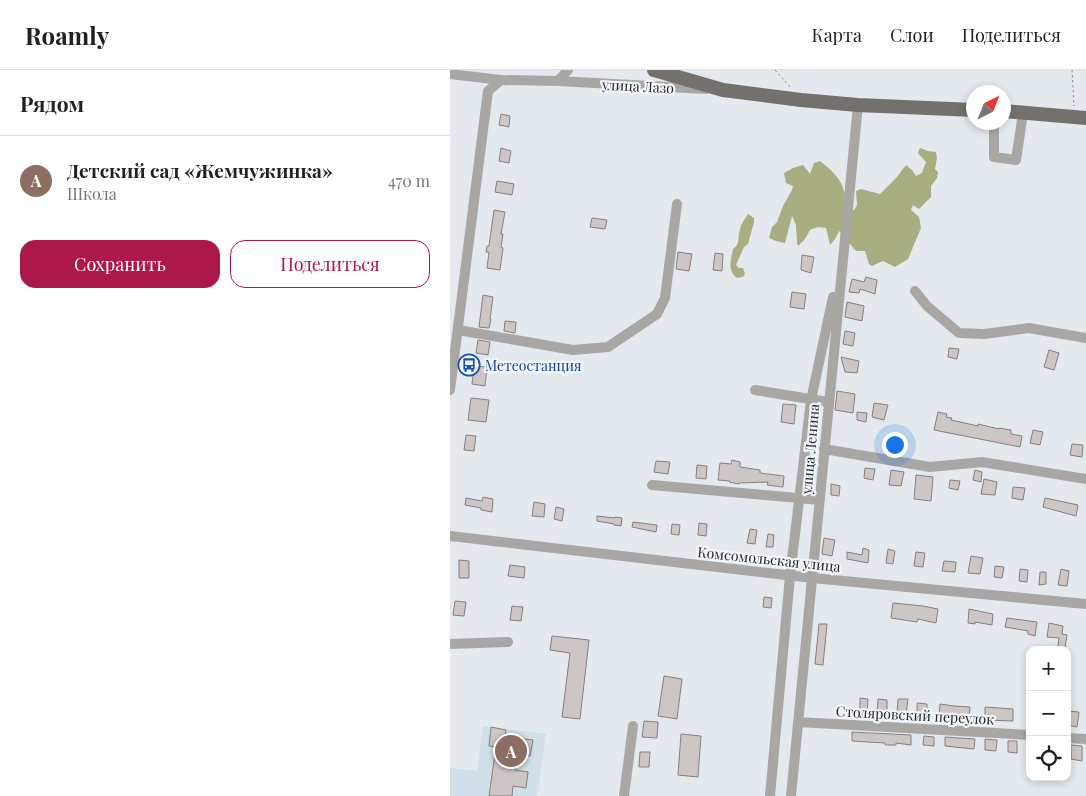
<!DOCTYPE html>
<html lang="ru">
<meta charset="utf-8">
<style>
:root{--surface:#fff;--page:#f6f6f6;--text:#202124;--muted:#757577;--line:#e0e0e0;--accent:#ac1948}
body{margin:0;font-family:"Playfair Display",serif;background:var(--page);color:var(--text)}
.controls{position:absolute;right:15px;bottom:15px;display:grid;overflow:hidden;border-radius:10px;box-shadow:0 2px 8px #0003}
.controls button{width:45px;height:45px;display:grid;place-items:center;padding:0;border:0;border-bottom:1px solid var(--line);background:var(--surface);color:var(--text);font:25px sans-serif}
.compass{position:absolute;left:516px;top:15px;width:45px;height:45px;border-radius:50%;background:var(--surface);box-shadow:0 2px 8px #0003;rotate:43deg}
.you{position:absolute;left:444px;top:374px;width:18px;height:18px;margin:-12px;border:4px solid #fff;border-radius:50%;background:#1a73e8;box-shadow:0 0 0 8px #1a73e833}
.badge{display:grid;place-items:center;width:32px;height:32px;border-radius:50%;background:var(--accent);color:#fff;font-size:16px;font-weight:700}
.pin{position:absolute;translate:-50% -50%;border:2px solid #fff;box-shadow:0 1px 5px #0006}
.list{margin:0;padding:0;list-style:none}
h2{display:flex;justify-content:space-between;align-items:center;height:65px;margin:0;padding:0 20px;font-size:21px}
h2 small{font-size:16px;font-weight:400;color:var(--muted)}
.list li{display:grid;grid-template-columns:32px 1fr auto;gap:15px;align-items:center;box-sizing:border-box;height:90px;padding:0 20px;border-top:1px solid var(--line)}
.list b{display:block;font-size:19px;white-space:nowrap}
.list p{margin:0;font-size:16px;white-space:nowrap;color:var(--muted)}
.list em{font-size:16px;font-style:normal;color:var(--muted)}
.actions{display:flex;gap:10px;padding:15px 20px}
.actions a{flex:1;padding:11px 0;border:1px solid var(--accent);border-radius:15px;text-align:center;font-size:18px;color:var(--accent)}
.actions .main{background:var(--accent);color:#fff}
.icon{flex:none;width:28px;height:28px;fill:none;stroke:currentColor;stroke-width:2;stroke-linecap:round;stroke-linejoin:round}
.map{position:relative;flex:none;width:636px;height:726px;overflow:hidden}
header{display:flex;align-items:center;gap:30px;box-sizing:border-box;height:70px;padding:0 25px;background:var(--surface);border-bottom:1px solid var(--line)}
header strong{font-size:24px}
nav{display:flex;gap:28px;margin-inline-start:auto;font-size:18px}
main{display:flex}
aside{flex:1;background:var(--surface)}
.map>svg:first-child{display:block}
</style>
<header>
<strong>Roamly</strong>
<nav><a>Карта</a><a>Слои</a><a>Поделиться</a></nav>
</header>
<main>
<aside>
<h2>Рядом<small></small></h2>
<ul class="list">
<li><span class="badge" style="background:#8d6e63">A</span><div><b>Детский сад «Жемчужинка»</b><p>Школа</p></div><em>470 m</em></li>
</ul>
<div class="actions"><a class="main">Сохранить</a><a>Поделиться</a></div>
</aside>
<div class="map">
<svg width="636" height="726" viewBox="0 0 636 726">
<rect width="100%" height="100%" fill="#e3e9ee"/>
<path fill="#d1dfe9" d="M33 656 96 664 87 726H0V698L27 701Z"/>
<path fill="#a9ae81" d="M470 78 478 81 486 82 487 88 485 99 488 102 487 108 481 116V127L469 139 463 135 461 140 469 147 471 158 458 189 445 197 433 191 422 196 419 194 415 181H406L389 161 385 169 380 175 376 158 368 157 360 160 355 169 348 176 347 173 346 155 342 146 335 173 326 171 319 168 322 157 327 152 333 136 342 120 343 116 336 113 334 103 343 98 353 95 360 104 364 93 370 91C380 99 391 108 394 121 396 126 394 132 394 138L404 140 407 135 406 121 411 119 430 124 446 108 456 95 462 100 466 106 472 103 476 92 468 83Z
M298 144 304 148V152L298 174 294 177 286 195 289 198H293L295 204 293 207 287 208C277 200 281 190 283 179 291 174 287 168 290 159 291 154 295 149 298 144Z"/>
<path fill="#cec6c5" stroke="#877f7e" d="M51 44 60 46 59 57 49 55Z
M51 78 61 81 59 93 49 91Z
M47 111 64 114 62 125 45 122Z
M44 140 55 142 51 164H53L51 177 53 178 50 200 37 198 39 182H36L37 176H39Z
M142 148 157 150 155 159 140 157Z
M228 182 242 184 239 201 226 199Z
M265 183 273 184 272 201 263 200Z
M352 185 364 187 361 203 351 200Z
M416 207 427 210 425 224 410 219 409 223 399 222 402 209 414 212Z
M342 222 356 224 354 239 340 237Z
M33 225 43 227 40 249H41L39 258 29 257Z
M397 232 414 236 412 251 395 247Z
M55 251 66 252 65 263 54 261Z
M395 261 405 263 403 276 393 274Z
M28 270 40 272 38 285 26 283Z
M499 278 509 279 507 289 498 287Z
M599 280 609 283 604 300 594 297Z
M391 287 409 291 407 303 395 302Z
M24 296 37 297 35 316 22 314Z
M387 321 405 324 403 343 385 340Z
M21 328 39 330 36 352 18 350Z
M424 333 438 335 434 350 422 347Z
M333 334 346 335 344 354 331 352Z
M407 342 417 343 416 352 407 350Z
M488 342 497 344 496 347 502 348 501 350 528 356V354L549 359V358L561 360V364L572 366 570 377 484 360Z
M583 360 593 362 590 375 580 373Z
M16 365 26 366 24 381 14 380Z
M438 374 449 375 447 384 436 383Z
M622 374 633 375 632 387 620 385Z
M282 390 290 392V397L310 400V403L334 406 333 417 317 415 318 412 289 413V414L279 412 280 411 268 410 270 393 281 394Z
M206 391 220 392 218 404 204 402Z
M247 395 257 396 256 409 246 408Z
M415 398 425 399 423 410 414 408Z
M441 400 454 402 451 416 439 415Z
M525 400 532 402 531 412 523 410Z
M466 405 483 407 481 431 464 429Z
M534 409 547 412 545 425 531 424Z
M500 410 510 411 508 420 499 418Z
M381 414 390 416 389 426 381 425Z
M563 417 575 418 573 430 562 428Z
M33 427 43 429 42 442 31 440V438L15 435 16 428 32 431Z
M595 428 628 435 626 446 593 437Z
M84 432 95 434 94 447 82 446Z
M106 437 114 439 112 451 104 449Z
M147 446 165 448V447L172 448 171 456 164 455V454L147 451Z
M183 452 207 455 206 462 182 457Z
M249 453 257 454 256 466 248 465Z
M222 454 230 455 229 465 221 464Z
M300 459 307 460 305 474 297 473Z
M318 464 324 465 323 477H316Z
M374 468 385 470 382 486 372 484Z
M413 478 419 480 418 493 397 489V482L412 485Z
M438 479 445 481 443 494 436 493Z
M466 482 475 483 473 497 464 496Z
M521 486 533 488 530 504 518 503Z
M9 490 19 491V508H9Z
M494 491 506 492 505 502 492 501Z
M60 495 75 497 74 508 58 506Z
M545 496 554 497 552 508 544 507Z
M570 499 578 500 577 512 569 511Z
M611 499 619 501 617 516 608 515Z
M590 502H596V514L589 515Z
M314 527 322 528 321 538 313 537Z
M5 531 16 532 14 546 3 545Z
M443 533 473 536 488 539 486 553 468 549 467 552 441 548Z
M62 536 73 537 71 551 60 550Z
M519 539 543 544 542 555 525 552V554L518 553Z
M557 548 587 552 585 566 578 564V561L555 557Z
M599 553 613 556 612 564 617 565 615 578 608 577 609 568 597 567Z
M369 554H377L373 595 365 594Z
M102 566 139 570 130 649 112 647 120 583 100 580Z
M214 606 232 609 227 649 208 646Z
M410 628 418 629 417 643 410 642Z
M428 629 437 630V645H427Z
M448 629H458L456 645 447 644Z
M467 633 477 634V645H467Z
M490 634 504 636 520 637 519 650 489 647Z
M535 637 563 639V651L535 650Z
M617 641 629 642 627 657 617 655Z
M194 651 208 652 207 668 192 667Z
M41 657 56 660 54 673 66 675 67 668 83 670 80 686 67 684 65 700 78 702 76 718 63 716 62 726H39L46 677 39 676Z
M402 662 461 665V675L446 673V675H435V673L402 671Z
M231 664 251 666 248 707 228 705Z
M474 666 484 667V676L473 675Z
M495 667 525 669 524 679 495 676Z
M535 669 547 670 546 681 535 680Z
M558 671H567V683L558 682Z
M621 675 632 676V691L621 689Z
M190 682H200L199 697H189Z"/>
<g fill="none" stroke-linecap="round" stroke-linejoin="round">
<path stroke="#888c90" stroke-width="1" stroke-dasharray="2.5 2.5" stroke-linecap="butt" d="M325 0 341 18
M622 0 624 36"/>
<path stroke="#a9a7a4" stroke-width="10" d="M0 4 51 10
M108 11 118 0
M544 52V87L566 90 573 43
M465 221 477 236 509 263 534 264 579 258 636 268
M8 260 123 280 158 277 207 244 215 228 227 134
M0 320 38 21 51 10 108 11 256 19
M305 320 378 332
M374 379 480 397 532 392 636 409
M202 415 370 430
M0 466 362 508 636 534
M0 574 58 572
M348 652 580 665
M617 668 636 669
M174 726 183 656
M320 726 340 506 361 330 383 227
M341 726 408 35"/>
<path stroke="#74716c" stroke-width="14" d="M204 0 273 20 351 30 408 35 524 40
M554 41 636 48"/>
</g>
<defs>
<g id="bus-ring" transform="scale(1.125)"><circle r="9.5" fill="#f0f6fc" stroke="#1a4fb4" stroke-width="1.5"/><path d="M-5-6H5V4H4V6H2V4H-2V6H-4V4H-5ZM-3.5-4V0h7V-4ZM-3.5 1.2v1.5H-2V1.2ZM2 1.2v1.5H3.5V1.2Z" fill="#1a4fb4"/></g>
</defs>
<g fill-rule="evenodd">
<use href="#bus-ring" x="19" y="295"/>
</g>
<g text-anchor="middle" dominant-baseline="central" stroke-width="4.5" stroke-linejoin="round" paint-order="stroke">
<g font-size="14" fill="#242628" stroke="#f0f6fc">
<text transform="translate(188 16) rotate(3)">улица Лазо</text>
<text transform="translate(360 379) rotate(-85)">улица Ленина</text>
<text transform="translate(319 489) rotate(6)">Комсомольская улица</text>
<text transform="translate(465 645) rotate(3)">Столяровский переулок</text>
</g>
<g font-size="14" fill="#164399" stroke="#f0f6fc" text-anchor="start">
<text x="35" y="295">Метеостанция</text>
</g>
</g>
</svg>
<div class="controls">
<button>+</button>
<button>−</button>
<button><svg class="icon" aria-label="locate" viewBox="0 0 24 24"><circle cx="12" cy="12" r="6"/><path d="M12 2v4M12 18v4M2 12h4M18 12h4"/></svg></button>
</div>
<svg class="compass" viewBox="-18 -18 36 36"><path d="M0-13l5 13h-10z" fill="#e53935"/><path d="M0 13l5-13h-10z" fill="#757577"/></svg>
<div class="you"></div>
<div class="pin badge" style="left:61px;top:681px;background:#8d6e63">A</div>
</div>
</main>
